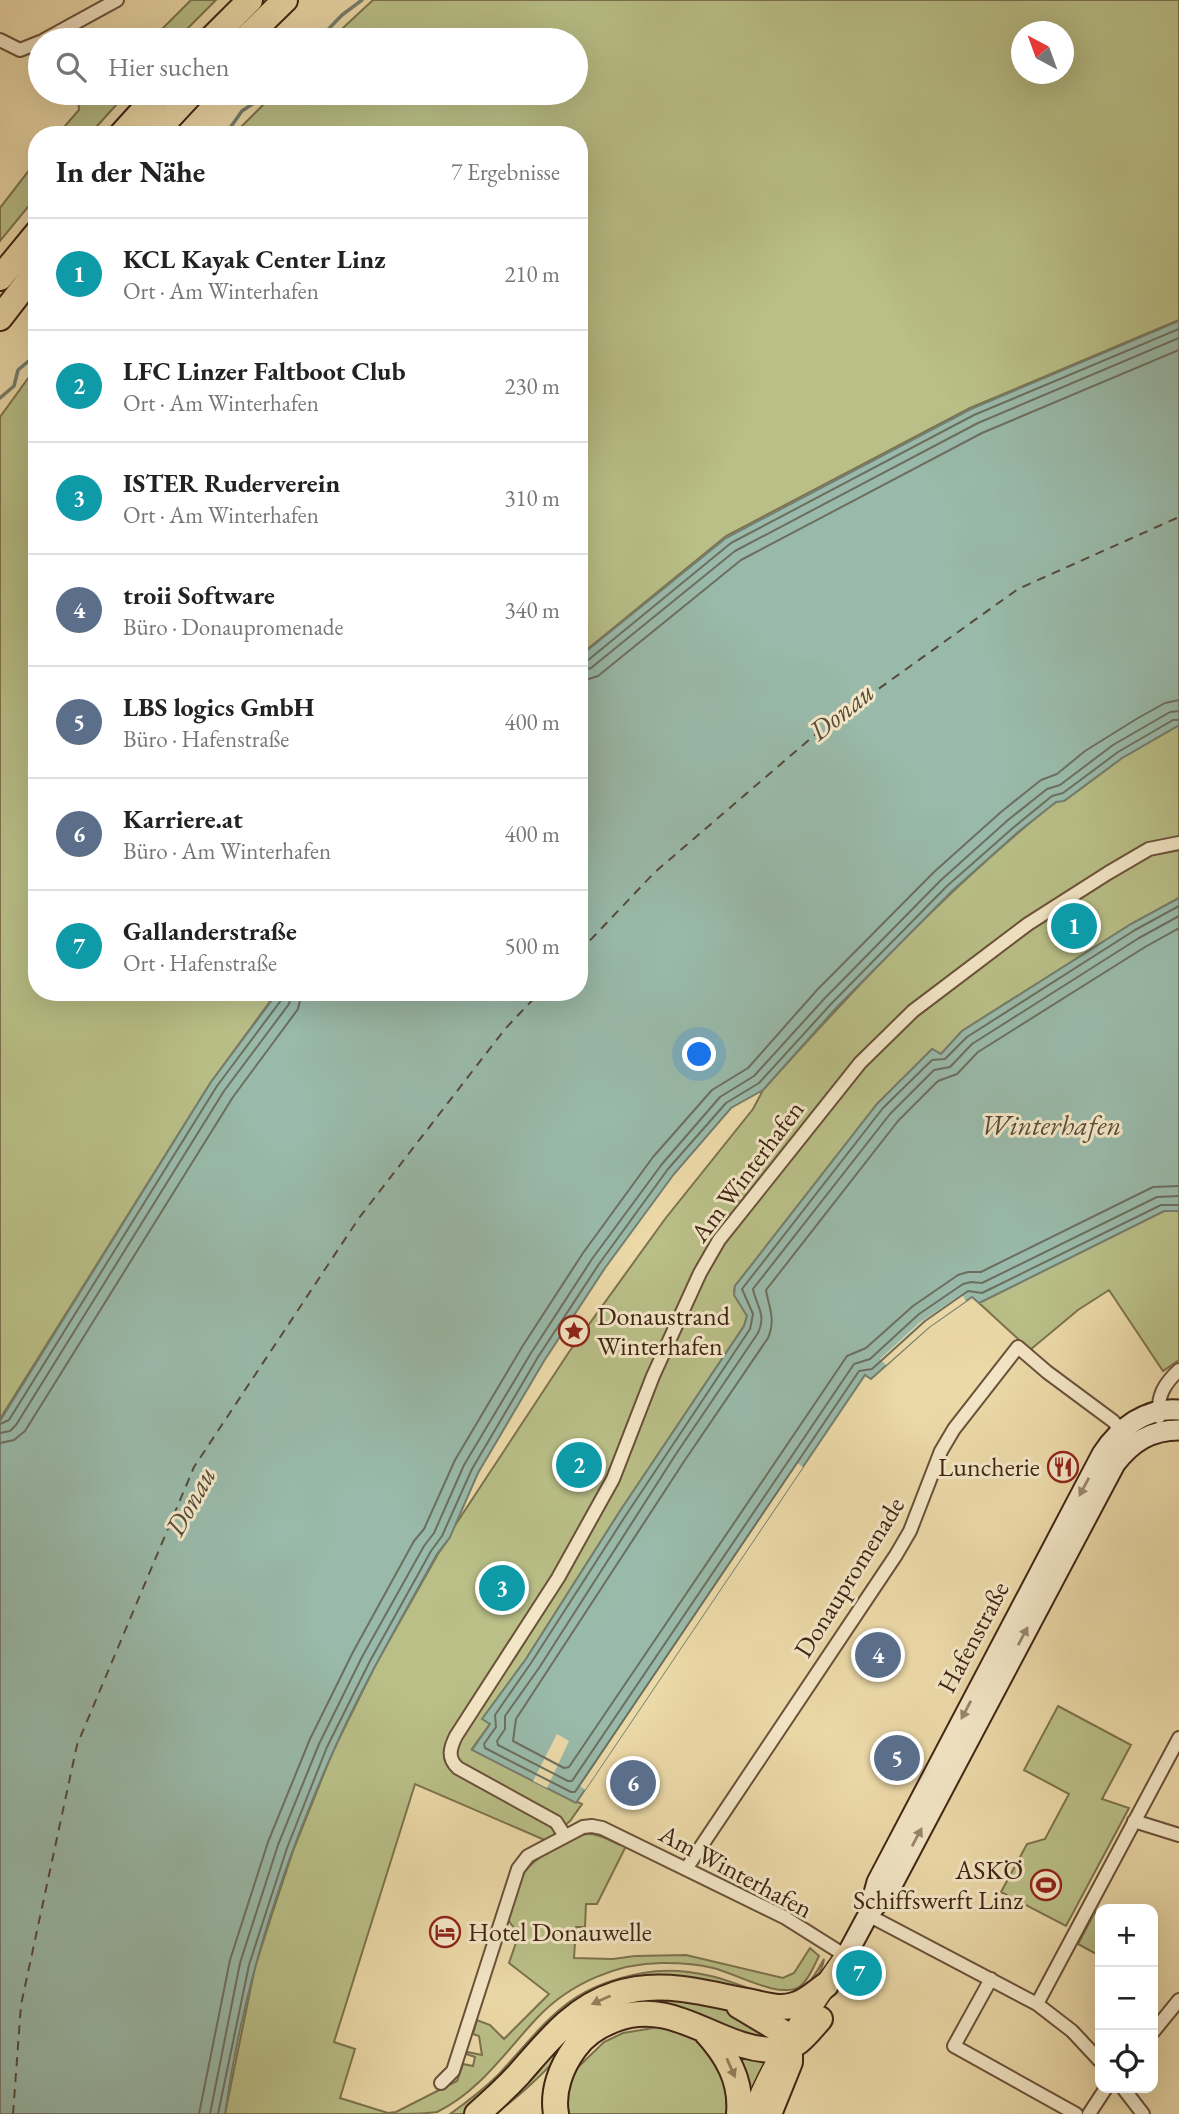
<!DOCTYPE html>
<html lang="de">
<meta charset="utf-8">
<style>
:root{--surface:#fff;--page:#f6f6f6;--text:#222;--muted:#767676;--line:#e0e0e0;--accent:#b45309}
body{margin:0;font-family:"EB Garamond",serif;background:var(--page);color:var(--text)}
.controls{position:absolute;right:21px;bottom:21px;display:grid;overflow:hidden;border-radius:14px;box-shadow:0 7px 28px #0002}
.controls button{width:63px;height:63px;display:grid;place-items:center;padding:0;border:0;border-bottom:2px solid var(--line);background:var(--surface);color:var(--text);font:35px sans-serif}
.compass{position:absolute;left:1011px;top:21px;width:63px;height:63px;border-radius:50%;background:var(--surface);box-shadow:0 7px 28px #0002;rotate:319deg}
.you{position:absolute;left:700px;top:1055px;width:24px;height:24px;margin:-18px;border:5px solid #fff;border-radius:50%;background:#1a73e8;box-shadow:0 0 0 10px #1a73e833}
.badge{display:grid;place-items:center;width:46px;height:46px;border-radius:50%;background:var(--accent);color:#fff;font-size:23px;font-weight:700}
.pin{position:absolute;translate:-50% -50%;border:4px solid #fff;box-shadow:0 2px 7px #0006}
.list{margin:0;padding:0;list-style:none}
h2{display:flex;justify-content:space-between;align-items:center;height:91px;margin:0;padding:0 28px;font-size:30px}
h2 small{font-size:23px;font-weight:400;color:var(--muted)}
.list li{display:grid;grid-template-columns:46px 1fr auto;gap:21px;align-items:center;box-sizing:border-box;height:112px;padding:0 28px;border-top:2px solid var(--line)}
.list b{display:block;font-size:26px;white-space:nowrap}
.list p{margin:0;font-size:23px;white-space:nowrap;color:var(--muted)}
.list em{font-size:23px;font-style:normal;color:var(--muted)}
.icon{flex:none;width:38px;height:38px;fill:none;stroke:currentColor;stroke-width:2;stroke-linecap:round;stroke-linejoin:round}
.map{position:relative;flex:none;width:1179px;height:2114px;overflow:hidden}
.search{position:absolute;background:var(--surface);box-shadow:0 7px 28px #0002;left:28px;top:28px;width:560px;height:77px;display:flex;align-items:center;gap:18px;box-sizing:border-box;padding:0 24px;border-radius:38px;color:var(--muted);font-size:26px}
.panel{position:absolute;background:var(--surface);box-shadow:0 7px 28px #0002;left:28px;top:126px;width:560px;height:875px;border-radius:28px}
.map>svg:first-child{display:block}
</style>
<div class="map">
<svg width="1179" height="2114" viewBox="0 0 1179 2114">
<rect width="100%" height="100%" fill="#ecd9a8"/>
<filter id="stains"><feTurbulence type="fractalNoise" baseFrequency=".00286" numOctaves="4"/><feColorMatrix values="0 0 0 0 .2 0 0 0 0 .09 0 0 0 0 .02 0 0 0 .5 -.17"/></filter>
<radialGradient id="worn" r=".72"><stop offset=".6" stop-color="#630" stop-opacity="0"/><stop offset="1" stop-color="#630" stop-opacity=".3"/></radialGradient>
<path fill="#b9bf87" stroke="#7c724e" stroke-width="2" fill-rule="evenodd" d="M191 0H216L176 40H151Z
M373 0H1179V320L970 408 726 536 579 656V135H233L275 93H576V40H330ZM1021 32H1064V74H1021Z
M78 93H87L95 97 99 93H127L89 135H57L79 110Z
M37 160V196L0 241V208Z
M37 366V992H277L211 1082 0 1419V417Z
M1179 725V898L1131 924 962 1031 941 1054 932 1049 877 1104 735 1286 734 1291 747 1316 744 1326 620 1511 526 1659 483 1718 490 1724 472 1749 582 1804 570 1821 547 1841 415 1784 334 2042 355 2049 340 2098 388 2113 396 2112 457 2081 463 2064 473 2066 475 2057 466 2054 467 2052 482 2055 479 2036 473 2034 477 2020 490 2025 504 2039 549 1994 509 1963 519 1934 507 1919C512 1904 516 1885 524 1873 533 1859 573 1834 589 1834 600 1834 611 1841 620 1845L625 1844 626 1846 597 1904H586L585 1927H576L574 1958 613 1959 635 1956 686 1955 783 1978 794 1973 810 1948 819 1956C814 1966 808 1981 799 1987 779 1999 735 1973 713 1968 697 1964 681 1963 665 1963 618 1962 569 1984 537 2018 506 2051 479 2092 437 2112 425 2114 403 2114 390 2114 335 2114 280 2114 225 2114L255 1967 272 1914 293 1851 333 1751 376 1664 438 1554 450 1537V1533L569 1352 665 1219 753 1109 763 1090C853 990 944 892 1048 808L1058 801H1064L1122 758Z
M1164 1211H1179V1360L1163 1371 1109 1290 1078 1310 1030 1350 979 1303Z
M1058 1706 1131 1745 1102 1799 1129 1808 1066 1926 1001 1892 1027 1844 1045 1839 1069 1794 1024 1770Z
M1095 1912 1100 1915V1956L1078 1944Z
M824 1959C822 1975 809 1988 797 1998L619 1984 481 2102 464 2114H450C467 2102 484 2089 499 2074 548 2021 566 1987 643 1973 665 1969 689 1971 711 1976 731 1980 776 2002 793 1994 809 1987 816 1973 824 1959Z
M646 1995 716 2006 755 2021 776 2044 708 2022 592 2023C575 2040 507 2114 489 2114L591 2013Z
M671 2025 713 2047 735 2114H561L572 2073 604 2042 623 2033Z
M730 2053 771 2055 746 2114Z"/>
<path fill="#99baaa" stroke="#757e6e" stroke-width="2" d="M1179 321V725L1122 758 1064 801 1056 802 1018 832 952 891 836 1008 763 1090 731 1108 674 1174 605 1268 544 1361 478 1473 450 1537 437 1554C401 1619 363 1684 333 1752 282 1866 242 1990 225 2114H0V1421L211 1082 278 992H579V657L726 538 971 409Z
M1179 898V1211H1164L979 1303 972 1297 929 1327 871 1379 865 1375 576 1803 472 1750 490 1724 482 1719 526 1659 620 1511 744 1326 747 1316 734 1295 735 1286 877 1104 932 1049 941 1054 962 1031 1131 924Z"/>
<path fill="#ecd9a8" d="M962 1294 966 1301 929 1327 886 1365 880 1359 919 1323Z
M797 1463 803 1467 585 1790 580 1786Z
M557 1734 569 1741 547 1788 533 1781Z"/>
<g fill="none" stroke-linecap="round" stroke-linejoin="round">
<path stroke="#6c6f5f" stroke-width="2" d="M579 662 587 661 731 543 974 415 1179 329
M579 671 591 668 735 551 978 423 1179 338
M579 682 598 676 741 560 982 433 1179 350
M1179 906 1135 930 967 1037 945 1059 932 1060 883 1108 742 1289 753 1314 750 1329 626 1515 531 1663 495 1715 496 1727 484 1744 485 1748 571 1792H575L859 1371 872 1369 925 1321 968 1291 982 1293 1161 1205H1179
M1179 916 1139 938 972 1044 950 1067 934 1070 890 1114 753 1289C756 1305 767 1315 758 1333L676 1454 539 1668 505 1716V1729L497 1741 498 1745 568 1781H572L854 1364 870 1359 919 1314 963 1284 971 1282 982 1283 1157 1197 1179 1196
M1179 928 1145 947 978 1052 957 1074 938 1081 898 1121 766 1290C769 1308 776 1319 768 1338L685 1460 516 1719 513 1741 564 1768 569 1767 847 1356 866 1348 913 1306 958 1275 968 1272H981L1153 1187 1179 1186
M0 1424 9 1420 217 1086 282 999 283 992
M0 1433 10 1431 16 1425 224 1091 289 1004 292 992
M0 1443 14 1440 25 1431 233 1097 298 1009 302 992
M199 2114 230 1960 268 1842 310 1739 353 1652 414 1541 424 1529 455 1460 522 1347 583 1253 653 1157 712 1090 748 1068 817 990 934 872 1001 812 1041 780 1057 774 1085 751 1138 718 1165 703 1179 700
M210 2114 240 1963 278 1845 319 1744 362 1657 424 1546 434 1533 464 1465 531 1353 592 1259 662 1164 720 1097 754 1076 825 998 941 880 1008 820 1047 789 1060 785 1113 745 1170 712 1179 711
M218 2114 249 1965 287 1848 327 1747 370 1661 431 1551 442 1536 472 1469 538 1357 599 1264 668 1169 726 1103 759 1083 831 1004 947 886 1014 827 1052 796 1063 793 1118 752 1173 720H1179"/>
<path stroke="#757e6e" stroke-width="3.5" d="M318 40 342 15 362 0
M225 135 242 111 260 99 264 93
M0 398 14 386 18 370 37 354"/>
<path stroke="#564a3a" stroke-width="2" stroke-dasharray="9 7" stroke-linecap="butt" d="M579 952 655 872 817 733 1018 589 1179 517
M13 2114 21 2005 77 1745 194 1467 359 1218 505 1029 540 992"/>
<g stroke="#6b5139" stroke-width="16">
<path id="minor" d="M0 40 20 50 40 42
M44 40 117 0
M1159 1417C1157 1396 1164 1384 1179 1370
M1134 1821 1179 1835
M565 1836 556 1822 458 1768C447 1758 450 1748 456 1736L558 1578 613 1479 653 1376 700 1273 719 1240 860 1063 913 1011 1028 924 1108 873 1149 849 1179 843
M686 1869 896 1555 910 1531 941 1451 954 1429 1018 1347 1047 1372 1113 1421 1121 1430
M868 1915 1037 2004 1072 2031 1100 2061
M991 1979 954 2046 1076 2114
M1037 2004 1179 1738
M1153 2032 1179 2000
M441 2083 453 2071 518 1869 528 1856 583 1827 592 1826 602 1828 784 1917 846 1956
M1123 2088 1143 2114
M1089 2114 1106 2088"/>
</g>
<g stroke="#402414" stroke-width="23">
<path id="secondary" d="M871 1911 890 1889 1115 1464C1132 1442 1151 1430 1179 1430
M846 1956 868 1915 877 1882 1102 1454C1119 1428 1146 1407 1179 1410"/>
</g>
<g stroke="#402414" stroke-width="24">
<path id="primary" d="M753 2114C775 2056 811 2006 846 1956"/>
</g>
<g stroke="#402414" stroke-width="28">
<path id="motorway" d="M210 40 250 0
M244 40 285 0
M121 135 159 93
M153 135 192 93
M0 278 37 233
M0 318 37 270
M739 2006 781 2031 790 2044V2062L769 2114
M704 2030C727 2055 742 2080 739 2114
M477 2114C492 2101 506 2088 519 2074 548 2041 573 2008 616 1994 660 1979 703 1993 747 2001 762 2004 779 2010 794 2005 806 2002 816 1992 826 1985
M556 2114C552 2091 561 2067 575 2048 584 2035 598 2026 613 2020 676 1995 718 2052 778 2050 796 2050 809 2031 820 2019"/>
</g>
<use href="#minor" stroke="#f3e6c6" stroke-width="12"/>
<use href="#secondary" stroke="#f3e6c6" stroke-width="19"/>
<use href="#primary" stroke="#ecd9a8" stroke-width="21"/>
<use href="#motorway" stroke="#ecd9a8" stroke-width="24"/>
</g>
<defs><path id="oneway-solid" d="M-6-.8H1V-3.2L6.5 0L1 3.2V.8H-6Z" transform="scale(1.75)"/></defs>
<g fill="#9a856d">
<use href="#oneway-solid" transform="translate(1084 1487) rotate(118)"/>
<use href="#oneway-solid" transform="translate(1023 1636) rotate(-62)"/>
<use href="#oneway-solid" transform="translate(966 1710) rotate(118)"/>
<use href="#oneway-solid" transform="translate(917 1837) rotate(-62)"/>
</g>
<g fill="#967e5e">
<use href="#oneway-solid" transform="translate(601 2000) rotate(156)"/>
<use href="#oneway-solid" transform="translate(731 2068) rotate(66)"/>
</g>
<defs>
<g id="sight-ring" transform="scale(1.575)"><circle r="9.5" fill="#f3e6c6" stroke="#8f2418" stroke-width="1.5"/><path d="M0-6L1.8-2.2L6-1.7L2.9 1.2L3.7 5.4L0 3.3L-3.7 5.4L-2.9 1.2L-6-1.7L-1.8-2.2Z" fill="#8f2418"/></g>
<g id="restaurant-ring" transform="scale(1.575)"><circle r="9.5" fill="#f3e6c6" stroke="#8f2418" stroke-width="1.5"/><path d="M-5-6h1v4h1v-4h1v4h1v-4h1v5L-1.5 .5V6h-2V.5L-5-1ZM5-6V6H3V1.5H1.5Q1.5-4 5-6Z" fill="#8f2418"/></g>
<g id="stadium-ring" transform="scale(1.575)"><circle r="9.5" fill="#f3e6c6" stroke="#8f2418" stroke-width="1.5"/><path d="M0-5a6.5 5 0 1 0 0 10a6.5 5 0 1 0 0-10ZM-3.5-1.8h7v3.6h-7Z" fill="#8f2418"/></g>
<g id="hotel-ring" transform="scale(1.575)"><circle r="9.5" fill="#f3e6c6" stroke="#8f2418" stroke-width="1.5"/><path d="M-6-4.5h1.5V1H6V5H4.5V3h-9V5H-6ZM-4 0a1.8 1.8 0 1 1 3.6 0ZM.5 0V-2.5h3Q6-2.5 6 0Z" fill="#8f2418"/></g>
</defs>
<g fill-rule="evenodd">
<use href="#sight-ring" x="574" y="1331"/>
<use href="#restaurant-ring" x="1063" y="1467"/>
<use href="#stadium-ring" x="1046" y="1885"/>
<use href="#hotel-ring" x="445" y="1932"/>
</g>
<g text-anchor="middle" dominant-baseline="central" stroke-width="6" stroke-linejoin="round" paint-order="stroke">
<g font-size="26" fill="#402414" stroke="#f3e6c6">
<text transform="translate(747 1171) rotate(-53)">Am Winterhafen</text>
<text transform="translate(849 1577) rotate(-58)">Donaupromenade</text>
<text transform="translate(973 1637) rotate(-62)">Hafenstraße</text>
<text transform="translate(736 1871) rotate(28)">Am Winterhafen</text>
</g>
<g font-size="26" fill="#402414" stroke="#f3e6c6" text-anchor="start">
<text x="597" y="1316">Donaustrand<tspan x="597" dy="30">Winterhafen</tspan></text>
<text x="1040" y="1467" text-anchor="end">Luncherie</text>
<text x="1023" y="1870" text-anchor="end">ASKÖ<tspan x="1023" dy="30">Schiffswerft Linz</tspan></text>
<text x="468" y="1932">Hotel Donauwelle</text>
</g>
<g font-size="28" font-style="italic" fill="#564a3a" stroke="#f3e6c6">
<text transform="translate(841 711) rotate(-39)">Donau</text>
<text x="1051" y="1125">Winterhafen</text>
<text transform="translate(190 1501) rotate(-61)">Donau</text>
</g>
</g>
<rect width="100%" height="100%" filter="url(#stains)"/>
<rect width="100%" height="100%" fill="url(#worn)"/>
</svg>
<div class="controls">
<button>+</button>
<button>−</button>
<button><svg class="icon" aria-label="locate" viewBox="0 0 24 24"><circle cx="12" cy="12" r="6"/><path d="M12 2v4M12 18v4M2 12h4M18 12h4"/></svg></button>
</div>
<svg class="compass" viewBox="-18 -18 36 36"><path d="M0-13l5 13h-10z" fill="#e53935"/><path d="M0 13l5-13h-10z" fill="#767676"/></svg>
<div class="you"></div>
<div class="pin badge" style="left:1074px;top:926px;background:#0f9aa8">1</div>
<div class="pin badge" style="left:579px;top:1465px;background:#0f9aa8">2</div>
<div class="pin badge" style="left:502px;top:1588px;background:#0f9aa8">3</div>
<div class="pin badge" style="left:878px;top:1655px;background:#5c6f8a">4</div>
<div class="pin badge" style="left:897px;top:1758px;background:#5c6f8a">5</div>
<div class="pin badge" style="left:633px;top:1783px;background:#5c6f8a">6</div>
<div class="pin badge" style="left:859px;top:1973px;background:#0f9aa8">7</div>
<div class="search"><svg class="icon" aria-label="search" viewBox="0 0 24 24"><circle cx="10" cy="10" r="6"/><path d="M15 15l6 6"/></svg>Hier suchen</div>
<section class="panel">
<h2>In der Nähe<small>7 Ergebnisse</small></h2>
<ul class="list">
<li><span class="badge" style="background:#0f9aa8">1</span><div><b>KCL Kayak Center Linz</b><p>Ort · Am Winterhafen</p></div><em>210 m</em></li>
<li><span class="badge" style="background:#0f9aa8">2</span><div><b>LFC Linzer Faltboot Club</b><p>Ort · Am Winterhafen</p></div><em>230 m</em></li>
<li><span class="badge" style="background:#0f9aa8">3</span><div><b>ISTER Ruderverein</b><p>Ort · Am Winterhafen</p></div><em>310 m</em></li>
<li><span class="badge" style="background:#5c6f8a">4</span><div><b>troii Software</b><p>Büro · Donaupromenade</p></div><em>340 m</em></li>
<li><span class="badge" style="background:#5c6f8a">5</span><div><b>LBS logics GmbH</b><p>Büro · Hafenstraße</p></div><em>400 m</em></li>
<li><span class="badge" style="background:#5c6f8a">6</span><div><b>Karriere.at</b><p>Büro · Am Winterhafen</p></div><em>400 m</em></li>
<li><span class="badge" style="background:#0f9aa8">7</span><div><b>Gallanderstraße</b><p>Ort · Hafenstraße</p></div><em>500 m</em></li>
</ul>
</section>
</div>
